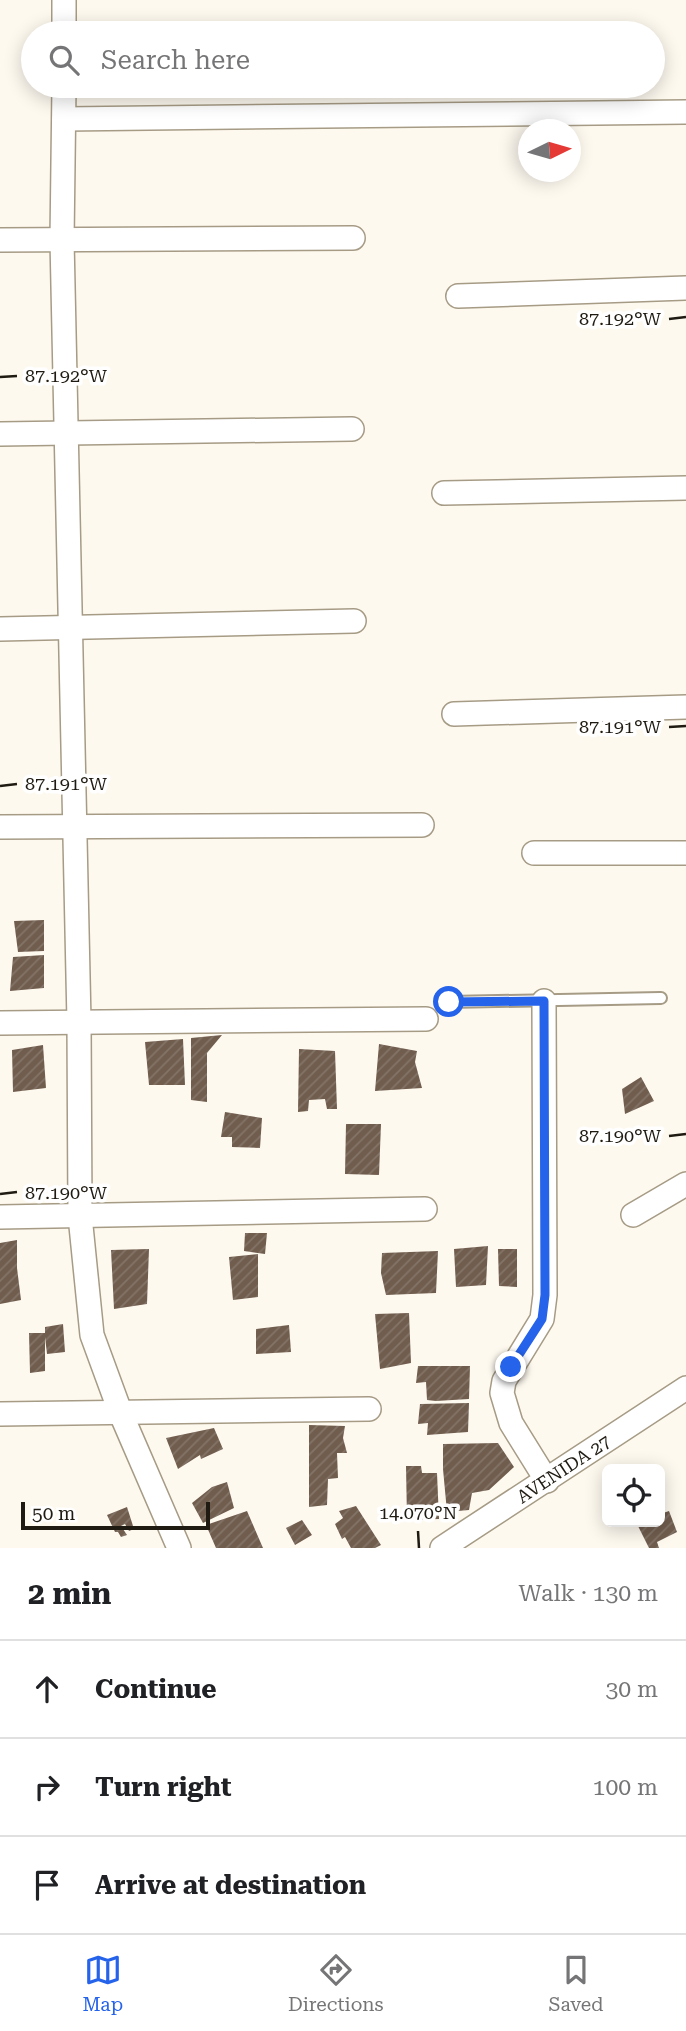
<!DOCTYPE html>
<meta charset="utf-8">
<style>
:root{--surface:#fff;--page:#f2f2f2;--text:#202124;--muted:#757577;--line:#e0e0e0;--accent:#2563eb}
body{margin:0;font-family:"Roboto Serif",serif;background:var(--page);color:var(--text)}
.controls{position:absolute;right:21px;bottom:21px;display:grid;overflow:hidden;border-radius:10px;box-shadow:0 4px 18px #0003}
.controls button{width:63px;height:63px;display:grid;place-items:center;padding:0;border:0;border-bottom:2px solid var(--line);background:var(--surface);color:var(--text);font:35px sans-serif}
.compass{position:absolute;left:518px;top:119px;width:63px;height:63px;border-radius:50%;background:var(--surface);box-shadow:0 4px 18px #0003;rotate:85deg}
.scale{position:absolute;left:21px;bottom:18px;width:189px;box-sizing:border-box;padding-left:7px;border:4px solid #1f1b12;border-top:0;font-size:19px;line-height:24px;white-space:nowrap;color:#1f1b12;-webkit-text-stroke:5px #fff;paint-order:stroke}
.stop{position:absolute;width:21px;height:21px;margin:-16px;border:5px solid #2563eb;border-radius:50%;background:#fff}
.stop.end{background:#2563eb;border-color:#fff;box-shadow:0 2px 7px #0008}
.list{margin:0;padding:0;list-style:none}
h2{display:flex;justify-content:space-between;align-items:center;height:91px;margin:0;padding:0 28px;font-size:30px}
h2 small{font-size:23px;font-weight:400;color:var(--muted)}
.list li{display:grid;grid-template-columns:46px 1fr auto;gap:21px;align-items:center;box-sizing:border-box;height:98px;padding:0 28px;border-top:2px solid var(--line)}
.list b{display:block;font-size:26px;white-space:nowrap}
.list em{font-size:23px;font-style:normal;color:var(--muted)}
.icon{flex:none;width:38px;height:38px;fill:none;stroke:currentColor;stroke-width:2;stroke-linecap:round;stroke-linejoin:round}
.map{position:relative;flex:none;width:686px;height:1548px;overflow:hidden}
.search{position:absolute;background:var(--surface);box-shadow:0 4px 18px #0003;left:21px;right:21px;top:21px;height:77px;display:flex;align-items:center;gap:18px;box-sizing:border-box;padding:0 24px;border-radius:38px;color:var(--muted);font-size:26px}
.sheet{height:385px;background:var(--surface)}
nav{display:flex;justify-content:space-around;align-items:center;box-sizing:border-box;height:98px;border-top:2px solid var(--line);background:var(--surface);font-size:19px;color:var(--muted)}
nav a{display:grid;justify-items:center;gap:4px}
nav .on{color:var(--accent)}
.map>svg:first-child{display:block}
</style>
<div class="map">
<svg width="686" height="1548" viewBox="0 0 686 1548">
<defs>
<pattern id="building-hatch" width="6" height="6" patternUnits="userSpaceOnUse" patternTransform="scale(1.75)"><rect width="6" height="6" fill="#705d4e"/><path d="M-1 1l2-2M0 6l6-6M5 7l2-2" fill="none" stroke="#837468"/></pattern>
</defs>
<rect width="100%" height="100%" fill="#fef9ef"/>
<path fill="url(#building-hatch)" d="M44 920V951L18 952 14 921Z
M44 955V988L10 991 13 957Z
M222 1035 207 1053V1102L191 1100V1038Z
M183 1039 185 1085H149L145 1042Z
M379 1044 417 1051 415 1062 422 1088 375 1091Z
M43 1045 46 1088 13 1092 12 1050Z
M299 1049 335 1051 337 1109H327L325 1099 309 1100 308 1111 298 1112Z
M641 1077 654 1101 625 1114 622 1089Z
M225 1112 262 1118 260 1148 232 1147V1137H221Z
M346 1124H381L379 1175 345 1174Z
M245 1233H267L265 1254 244 1251Z
M17 1240V1268L21 1300 0 1304V1243Z
M488 1246 486 1285 456 1287 454 1249Z
M149 1249 147 1304 114 1309 111 1250Z
M498 1249H517V1287L499 1286Z
M438 1251 436 1293 386 1295 381 1273 382 1253Z
M258 1254V1297L233 1300 229 1257Z
M409 1313 411 1363 380 1369 375 1314Z
M63 1324 65 1352 47 1354 45 1337V1371L30 1373 29 1333H45V1327Z
M289 1325 291 1352 256 1354V1329Z
M418 1366H470L469 1399 436 1401 427 1400 426 1382 416 1383Z
M469 1403 468 1432 427 1435 428 1423 418 1424 420 1404Z
M309 1425 345 1426 343 1438 347 1453H337L338 1478 328 1479 327 1505 309 1507Z
M214 1428 223 1449 201 1459 200 1455 178 1469 166 1438Z
M498 1443 514 1467 489 1490 472 1493 469 1510 447 1512 443 1469V1444Z
M406 1466H421L422 1473H437L439 1519 407 1520Z
M227 1482 234 1508 203 1523 192 1503 212 1487Z
M356 1506 381 1545 375 1548H351L345 1537 342 1539 335 1524 343 1518 339 1511Z
M127 1507 134 1529 129 1531 125 1524 121 1526 127 1535 121 1537 118 1532H115L107 1515Z
M247 1511 263 1548H216L206 1525Z
M669 1511 677 1532 657 1542 659 1548H649L636 1522H660V1514Z
M302 1520 312 1535 295 1545 286 1528Z"/>
<g fill="none" stroke-linecap="round" stroke-linejoin="round">
<g stroke="#a69b85" stroke-width="14">
<path id="lane" d="M449 1002 661 998"/>
</g>
<g stroke="#a69b85" stroke-width="26">
<g id="street">
<path d="M64 0V33"/>
<path d="M64 86 62 240 79 1022 80 1216 92 1335 121 1414 179 1548"/>
<path d="M64 119 686 112"/>
<path d="M0 240 353 238"/>
<path d="M458 296 686 288"/>
<path d="M0 434 352 429"/>
<path d="M444 493 686 488"/>
<path d="M0 629 354 621"/>
<path d="M454 714 686 707"/>
<path d="M0 827 422 825"/>
<path d="M534 853H686"/>
<path d="M544 1001 545 1295 542 1319 504 1381 502 1393 511 1423 547 1481"/>
<path d="M0 1023 426 1019"/>
<path d="M633 1215 686 1184"/>
<path d="M0 1217 425 1209"/>
<path d="M0 1414 369 1409"/>
<path id="s1" d="M442 1548 686 1388"/>
</g>
</g>
<use href="#lane" stroke="#fff" stroke-width="10"/>
<use href="#street" stroke="#fff" stroke-width="23"/>
</g>
<g fill="none" stroke-linecap="round" stroke-linejoin="round">
<path stroke="#2563eb" stroke-width="9" d="M449 1002 544 1001 545 1295 542 1319 511 1367"/>
</g>
<path fill="none" stroke="#1f1b12" stroke-width="2.5" d="M669 319 686 317M0 377 17 376M669 727 686 726M0 786 17 784M669 1136 686 1134M0 1194 17 1192M418 1531 419 1548"/>
<g text-anchor="middle" dominant-baseline="central" stroke-width="7" stroke-linejoin="round" paint-order="stroke">
<g font-size="18" fill="#1f1b12" stroke="#fff">
<text stroke="none"><textPath href="#s1" startOffset="145">AVENIDA 27</textPath></text>
</g>
</g>
<g font-size="18" text-anchor="middle" fill="#1f1b12" stroke="#fff" stroke-width="7" stroke-linejoin="round" paint-order="stroke">
<text x="620" y="325">87.192°W</text>
<text x="66" y="382">87.192°W</text>
<text x="620" y="733">87.191°W</text>
<text x="66" y="790">87.191°W</text>
<text x="620" y="1142">87.190°W</text>
<text x="66" y="1199">87.190°W</text>
<text x="418" y="1519">14.070°N</text>
</g>
</svg>
<div class="controls">
<button><svg class="icon" aria-label="locate" viewBox="0 0 24 24"><circle cx="12" cy="12" r="6"/><path d="M12 2v4M12 18v4M2 12h4M18 12h4"/></svg></button>
</div>
<svg class="compass" viewBox="-18 -18 36 36"><path d="M0-13l5 13h-10z" fill="#e53935"/><path d="M0 13l5-13h-10z" fill="#757577"/></svg>
<div class="scale">50 m</div>
<div class="stop" style="left:449px;top:1002px"></div>
<div class="stop end" style="left:511px;top:1367px"></div>
<div class="search"><svg class="icon" aria-label="search" viewBox="0 0 24 24"><circle cx="10" cy="10" r="6"/><path d="M15 15l6 6"/></svg>Search here</div>
</div>
<section class="sheet">
<h2>2 min<small>Walk · 130 m</small></h2>
<ul class="list">
<li><svg class="icon" aria-label="ahead" viewBox="0 0 24 24"><path d="M12 20V5M6 11l6-6 6 6"/></svg><div><b>Continue</b></div><em>30 m</em></li>
<li><svg class="icon" aria-label="right" viewBox="0 0 24 24"><path d="M7 20v-9h11M14 6l5 5-5 5"/></svg><div><b>Turn right</b></div><em>100 m</em></li>
<li><svg class="icon" aria-label="arrive" viewBox="0 0 24 24"><path d="M6 21V4h12l-3 4 3 4H6"/></svg><div><b>Arrive at destination</b></div></li>
</ul>
</section>
<nav>
<a class="on"><svg class="icon" aria-label="map" viewBox="0 0 24 24"><path d="M3 6l6-2 6 2 6-2v14l-6 2-6-2-6 2zM9 4v14M15 6v14"/></svg>Map</a>
<a><svg class="icon" aria-label="directions" viewBox="0 0 24 24"><path d="M12 3l9 9-9 9-9-9zM9 14v-3h6M13 9l2 2-2 2"/></svg>Directions</a>
<a><svg class="icon" aria-label="saved" viewBox="0 0 24 24"><path d="M7 4h10v16l-5-4-5 4z"/></svg>Saved</a>
</nav>
